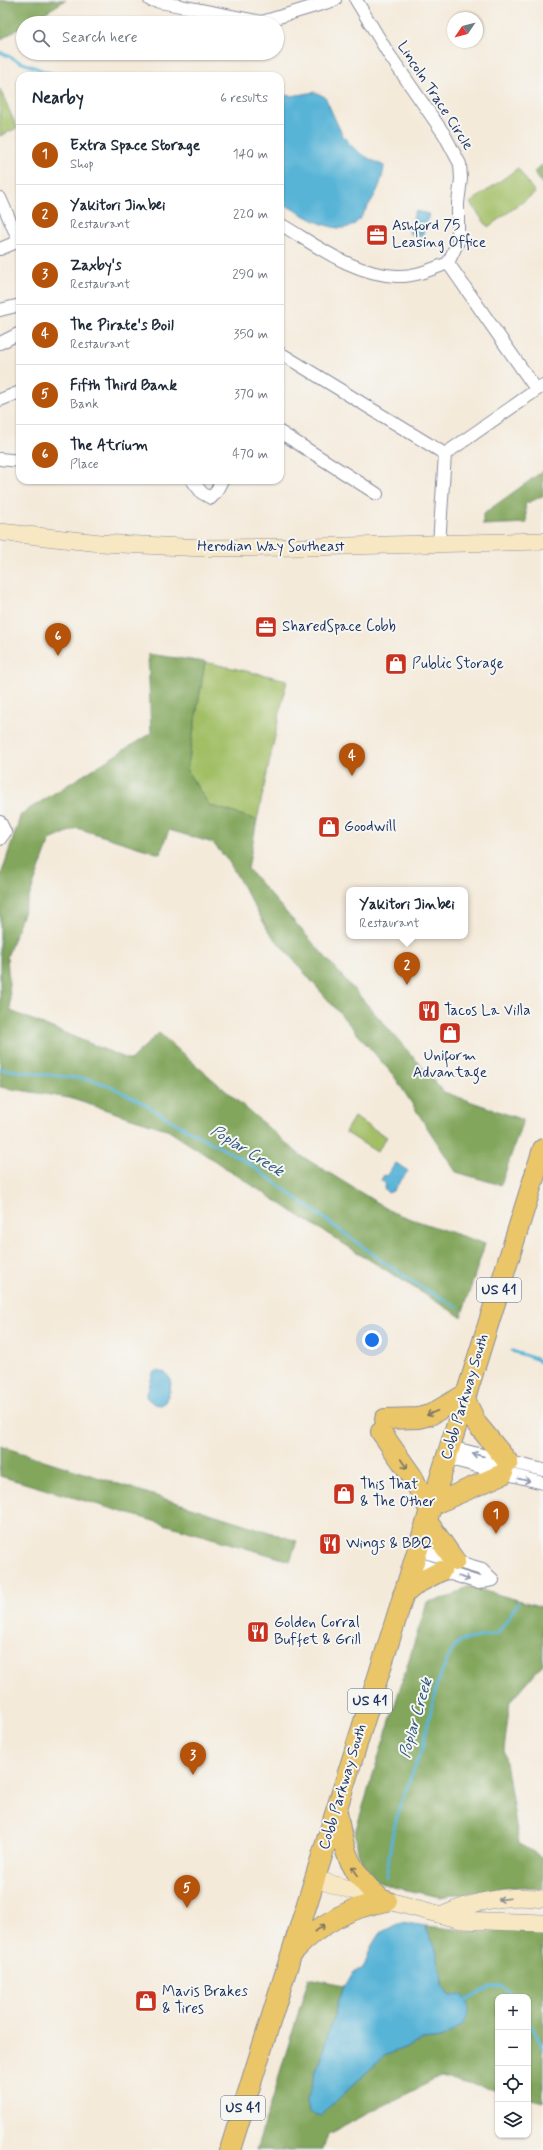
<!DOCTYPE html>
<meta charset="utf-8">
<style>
:root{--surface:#fff;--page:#f2f2f3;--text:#1f2937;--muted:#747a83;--line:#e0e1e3;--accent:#b45309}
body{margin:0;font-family:Mynerve,sans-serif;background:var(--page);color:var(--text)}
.controls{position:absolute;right:12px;bottom:12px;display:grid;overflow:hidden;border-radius:8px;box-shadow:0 1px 3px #0004}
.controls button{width:36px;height:36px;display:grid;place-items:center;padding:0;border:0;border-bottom:1px solid var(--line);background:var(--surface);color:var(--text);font:20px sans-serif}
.compass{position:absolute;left:447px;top:12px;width:36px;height:36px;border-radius:50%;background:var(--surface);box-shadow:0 1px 3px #0004;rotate:235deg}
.you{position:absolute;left:372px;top:1340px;width:14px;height:14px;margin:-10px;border:3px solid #fff;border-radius:50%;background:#1a73e8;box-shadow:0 0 0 6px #1a73e833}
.badge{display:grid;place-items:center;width:26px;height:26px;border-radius:50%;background:var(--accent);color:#fff;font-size:13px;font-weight:700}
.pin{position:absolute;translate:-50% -33px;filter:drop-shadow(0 1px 2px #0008)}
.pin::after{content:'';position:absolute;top:21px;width:14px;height:12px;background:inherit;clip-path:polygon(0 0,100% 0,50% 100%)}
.popup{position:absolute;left:346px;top:887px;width:122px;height:52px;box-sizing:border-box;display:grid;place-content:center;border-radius:8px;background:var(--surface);filter:drop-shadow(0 1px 3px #0005);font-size:13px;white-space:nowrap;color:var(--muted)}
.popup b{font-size:15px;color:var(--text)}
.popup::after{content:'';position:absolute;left:50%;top:100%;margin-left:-8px;border:8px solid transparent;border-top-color:var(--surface)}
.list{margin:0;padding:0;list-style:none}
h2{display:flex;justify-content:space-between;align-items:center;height:52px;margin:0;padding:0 16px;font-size:17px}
h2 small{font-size:13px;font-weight:400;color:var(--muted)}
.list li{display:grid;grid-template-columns:26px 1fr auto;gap:12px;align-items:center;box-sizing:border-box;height:60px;padding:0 16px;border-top:1px solid var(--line)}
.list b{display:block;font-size:15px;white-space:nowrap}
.list p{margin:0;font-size:13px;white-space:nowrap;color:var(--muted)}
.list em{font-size:13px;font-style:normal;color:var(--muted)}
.icon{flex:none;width:22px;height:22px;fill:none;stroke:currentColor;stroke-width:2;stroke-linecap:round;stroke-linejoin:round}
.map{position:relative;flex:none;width:543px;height:2150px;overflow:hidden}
.search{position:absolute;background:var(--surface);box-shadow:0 1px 3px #0004;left:16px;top:16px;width:268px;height:44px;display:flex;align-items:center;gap:10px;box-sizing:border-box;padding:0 14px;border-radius:22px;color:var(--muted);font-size:15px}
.panel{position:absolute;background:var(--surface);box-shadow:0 1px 3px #0004;left:16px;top:72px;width:268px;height:412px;border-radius:12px}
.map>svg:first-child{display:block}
</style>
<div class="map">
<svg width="543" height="2150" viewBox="0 0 543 2150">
<rect width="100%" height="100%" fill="#f6f6f2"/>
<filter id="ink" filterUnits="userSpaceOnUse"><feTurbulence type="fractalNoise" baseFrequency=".025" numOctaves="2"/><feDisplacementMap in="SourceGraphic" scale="8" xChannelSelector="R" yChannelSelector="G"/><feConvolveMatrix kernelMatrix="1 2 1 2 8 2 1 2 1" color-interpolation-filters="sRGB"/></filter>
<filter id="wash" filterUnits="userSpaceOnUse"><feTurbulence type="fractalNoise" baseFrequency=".012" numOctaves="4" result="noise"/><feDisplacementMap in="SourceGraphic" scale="16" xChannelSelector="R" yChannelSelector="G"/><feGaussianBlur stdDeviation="0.9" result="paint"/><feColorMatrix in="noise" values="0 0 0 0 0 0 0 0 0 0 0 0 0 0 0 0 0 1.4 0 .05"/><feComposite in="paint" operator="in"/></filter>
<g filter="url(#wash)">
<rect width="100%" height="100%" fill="#f4eada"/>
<path fill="#a3bf66" stroke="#5f7762" d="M0 89 17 128 0 136Z
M518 168 535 193 488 227 470 203Z
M205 662 287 680 257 820 209 805 187 771Z
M354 1117 387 1137 377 1152 345 1132Z"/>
<path fill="#82a65b" stroke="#4e6a5c" d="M0 0H66L28 23H23V26L0 40Z
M543 164V185L534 172Z
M543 471V496L525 504 527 523 483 525V514Z
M148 654 205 662 187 771 209 805 257 820 248 869 444 1092 523 1120 501 1185 456 1172 394 1076 269 932 229 862 213 843 169 830 160 854 77 828 50 840 7 957 11 1011 130 1060 159 1033 300 1155 394 1213 485 1244 461 1317 296 1214 166 1129 69 1098 0 1087V878L21 814 151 733Z
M0 1446 297 1541 290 1561 0 1476Z
M467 1586 543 1607V1664L510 1702 504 1750 519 1843 543 1858V1889L508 1887 440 1897 393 1887 376 1880 364 1869 358 1852 355 1832 427 1602 453 1596Z
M425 1926 483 1932 517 1928 543 1931V2102L528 2098V1997H498V2091L440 2077 328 2134 323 2150H256L309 1978 344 1985 307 2100 320 2116 384 2056 423 2040 442 2038 450 1996 442 1986 441 1972 435 1947Z"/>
<path fill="#59b4d7" stroke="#3a729a" d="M315 92 325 97C344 137 341 146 384 166 383 180 376 195 368 206 364 212 360 221 353 225 334 237 298 211 280 202V94L291 96Z
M415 211 429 214 422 237 409 233Z
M396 1163 408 1171 393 1191 388 1193 384 1189 386 1184 381 1180 384 1175 386 1176Z
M157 1371 166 1373 171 1380 170 1391 165 1402 160 1405 154 1404 146 1397 153 1373Z
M402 1922 425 1926 435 1947 441 1972 442 1986 450 1996 463 1995 468 2004 467 2018 461 2026 441 2038 423 2040 384 2056 320 2116 309 2112 307 2100 344 1985 354 1973 363 1968 372 1945 379 1934Z"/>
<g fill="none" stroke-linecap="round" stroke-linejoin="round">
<path stroke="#59b4d7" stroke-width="3" d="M0 52 20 62 58 76
M0 1069 92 1080 107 1085 136 1099 177 1124 247 1162 389 1266 416 1284 458 1307
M512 1351 536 1359 543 1364
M386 1877 392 1836 400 1805 423 1746 437 1683 450 1654 460 1641 498 1633 518 1603
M463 2001 492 1986H502L514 1997
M528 2020 543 2048"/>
</g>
</g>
<g filter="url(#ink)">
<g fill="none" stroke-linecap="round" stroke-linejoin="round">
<g stroke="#888c9c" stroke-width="14">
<path id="street" d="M150 0 262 22 335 0
M356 0 388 53 444 134 460 164 461 179 458 203V242L448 263
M0 198 20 243
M280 224C316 245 354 275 397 276 415 277 432 269 448 263
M0 249 19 241
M448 263 536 389
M0 310 20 305
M0 343 20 333
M280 353 445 454
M0 400 20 392
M280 432 377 494
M445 454 542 386
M0 459 20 461
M192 480 202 493 211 498 216 492 222 480
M439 544 445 454
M0 822 5 832 0 839
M450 1447 543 1470
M446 1458 543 1483
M418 1550 482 1569 493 1580
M414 1562 479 1583 493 1580"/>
</g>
<g stroke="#888c9c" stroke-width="18">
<path id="secondary" d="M0 532 100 543 204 548 308 547 543 541
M315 1879 381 1899 461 1920 543 1923
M443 1915C473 1901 510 1894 543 1899"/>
</g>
<g stroke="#888c9c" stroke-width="22">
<path id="primary" d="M465 1399 476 1423 508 1462
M385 1419 418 1418 430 1415 466 1394
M381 1432 412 1476 430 1511
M432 1505 503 1474
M427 1521 455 1561
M403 1595 416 1584 441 1571
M337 1812C343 1851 350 1873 381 1899
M293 1952C319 1924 349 1907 387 1901
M230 2150 543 1149"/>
</g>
<use href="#street" stroke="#fff" stroke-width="12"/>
<use href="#secondary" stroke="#f7e8c3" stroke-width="17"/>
<use href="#primary" stroke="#ebc669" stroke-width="20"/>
</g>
<defs><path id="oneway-shaft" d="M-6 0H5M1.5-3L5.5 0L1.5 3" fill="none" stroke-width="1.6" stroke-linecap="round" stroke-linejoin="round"/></defs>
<g stroke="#797363">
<use href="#oneway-shaft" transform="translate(432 1413) rotate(157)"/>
<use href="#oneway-shaft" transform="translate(404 1464) rotate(56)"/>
<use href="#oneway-shaft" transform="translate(355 1871) rotate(-124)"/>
<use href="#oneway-shaft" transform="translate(320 1928) rotate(-38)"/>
</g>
<g stroke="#8d97ae">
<use href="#oneway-shaft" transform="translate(478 1455) rotate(-167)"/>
<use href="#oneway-shaft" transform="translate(524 1480) rotate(13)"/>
<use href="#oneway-shaft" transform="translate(464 1578) rotate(18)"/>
</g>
<use stroke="#898c90" href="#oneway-shaft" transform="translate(504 1899) rotate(173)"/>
</g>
<defs>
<g id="office-square" transform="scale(1.15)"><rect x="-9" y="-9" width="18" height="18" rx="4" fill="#c8321e" stroke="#f6f6f2"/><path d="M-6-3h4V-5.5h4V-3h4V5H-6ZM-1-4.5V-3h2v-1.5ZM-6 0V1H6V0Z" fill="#fff"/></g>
<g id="shop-square" transform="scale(1.15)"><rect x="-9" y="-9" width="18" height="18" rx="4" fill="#c8321e" stroke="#f6f6f2"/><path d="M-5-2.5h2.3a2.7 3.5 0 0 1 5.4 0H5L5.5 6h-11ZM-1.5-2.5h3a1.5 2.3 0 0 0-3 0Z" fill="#fff"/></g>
<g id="restaurant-square" transform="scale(1.15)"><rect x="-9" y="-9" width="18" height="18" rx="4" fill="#c8321e" stroke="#f6f6f2"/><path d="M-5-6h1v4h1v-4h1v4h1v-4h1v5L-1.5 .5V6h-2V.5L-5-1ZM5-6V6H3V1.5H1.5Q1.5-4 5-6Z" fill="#fff"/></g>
</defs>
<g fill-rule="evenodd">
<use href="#office-square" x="377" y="235"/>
<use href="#office-square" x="266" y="627"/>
<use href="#shop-square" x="396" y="664"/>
<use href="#shop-square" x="329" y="827"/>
<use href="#restaurant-square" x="429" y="1011"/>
<use href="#shop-square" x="450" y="1033"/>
<use href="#shop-square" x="344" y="1494"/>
<use href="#restaurant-square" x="330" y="1544"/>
<use href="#restaurant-square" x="258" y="1632"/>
<use href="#shop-square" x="146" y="2001"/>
</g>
<g text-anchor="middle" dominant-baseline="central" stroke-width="4" stroke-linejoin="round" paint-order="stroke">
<g fill="#f6f6f2" stroke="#5d6b8a" stroke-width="1">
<rect x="477" y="1278" width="44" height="24" rx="3"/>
<rect x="348" y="1689" width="44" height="24" rx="3"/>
<rect x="221" y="2096" width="44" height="24" rx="3"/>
</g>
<g font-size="14" font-weight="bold" fill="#1b2f5e">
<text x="499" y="1290">US 41</text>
<text x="370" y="1701">US 41</text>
<text x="243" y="2108">US 41</text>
</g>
<g font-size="15" fill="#1b2f5e" stroke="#f6f6f2">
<text transform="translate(435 96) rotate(57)">Lincoln Trace Circle</text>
<text x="271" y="547">Herodian Way Southeast</text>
<text transform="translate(465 1397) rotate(-73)">Cobb Parkway South</text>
<text transform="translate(343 1787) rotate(-73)">Cobb Parkway South</text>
</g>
<g font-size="15" fill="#1b2f5e" stroke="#f6f6f2" text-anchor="start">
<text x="392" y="226">Ashford 75<tspan x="392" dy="17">Leasing Office</tspan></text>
<text x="282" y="627">SharedSpace Cobb</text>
<text x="412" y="664">Public Storage</text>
<text x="344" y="827">Goodwill</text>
<text x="444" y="1011">Tacos La Villa</text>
<text x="450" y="1056" text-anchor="middle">Uniform<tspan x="450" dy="17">Advantage</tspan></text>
<text x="360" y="1485">This That<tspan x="360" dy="17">&amp; The Other</tspan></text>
<text x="346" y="1544">Wings &amp; BBQ</text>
<text x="274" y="1623">Golden Corral<tspan x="274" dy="17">Buffet &amp; Grill</tspan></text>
<text x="162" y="1992">Mavis Brakes<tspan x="162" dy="17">&amp; Tires</tspan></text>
</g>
<g font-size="16" font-style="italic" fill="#2e5782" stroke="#f6f6f2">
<text transform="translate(247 1151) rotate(32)">Poplar Creek</text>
<text transform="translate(416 1718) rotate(-74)">Poplar Creek</text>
</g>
</g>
</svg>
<div class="controls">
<button>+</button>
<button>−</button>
<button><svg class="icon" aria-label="locate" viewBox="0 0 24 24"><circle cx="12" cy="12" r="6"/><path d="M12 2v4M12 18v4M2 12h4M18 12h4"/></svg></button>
<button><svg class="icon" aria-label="layers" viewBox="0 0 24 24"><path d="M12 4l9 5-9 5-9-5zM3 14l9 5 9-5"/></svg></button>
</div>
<svg class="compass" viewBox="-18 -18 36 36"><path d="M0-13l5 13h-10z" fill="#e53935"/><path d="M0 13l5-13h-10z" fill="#747a83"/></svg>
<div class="you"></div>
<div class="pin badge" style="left:496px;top:1534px">1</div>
<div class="pin badge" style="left:407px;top:985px">2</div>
<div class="popup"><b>Yakitori Jinbei</b>Restaurant</div>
<div class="pin badge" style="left:193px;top:1775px">3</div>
<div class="pin badge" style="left:352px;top:776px">4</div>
<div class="pin badge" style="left:187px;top:1908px">5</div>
<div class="pin badge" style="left:58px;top:656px">6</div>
<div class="search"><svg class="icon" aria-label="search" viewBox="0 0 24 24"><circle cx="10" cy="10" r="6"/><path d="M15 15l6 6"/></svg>Search here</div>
<section class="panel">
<h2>Nearby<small>6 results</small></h2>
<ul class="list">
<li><span class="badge">1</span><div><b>Extra Space Storage</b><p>Shop</p></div><em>140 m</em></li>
<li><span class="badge">2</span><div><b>Yakitori Jinbei</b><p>Restaurant</p></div><em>220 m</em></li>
<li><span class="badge">3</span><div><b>Zaxby's</b><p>Restaurant</p></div><em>290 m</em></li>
<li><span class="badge">4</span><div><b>The Pirate's Boil</b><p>Restaurant</p></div><em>350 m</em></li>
<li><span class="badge">5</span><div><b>Fifth Third Bank</b><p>Bank</p></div><em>370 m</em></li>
<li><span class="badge">6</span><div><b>The Atrium</b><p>Place</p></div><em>470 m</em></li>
</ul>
</section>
</div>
